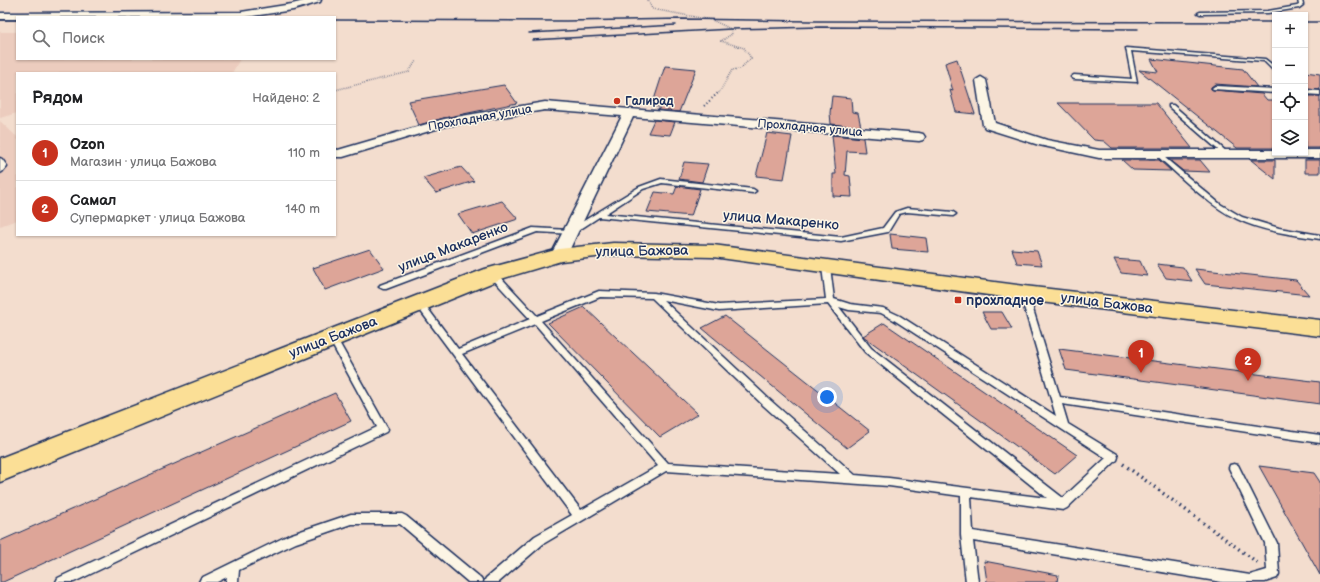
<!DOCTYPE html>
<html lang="ru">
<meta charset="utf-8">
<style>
:root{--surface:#fff;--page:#f2f2f2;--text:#202124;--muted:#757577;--line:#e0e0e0;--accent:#c8321e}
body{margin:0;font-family:"Balsamiq Sans",sans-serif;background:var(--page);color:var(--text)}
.controls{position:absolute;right:12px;top:12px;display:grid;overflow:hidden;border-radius:0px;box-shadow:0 1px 3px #0004}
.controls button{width:36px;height:36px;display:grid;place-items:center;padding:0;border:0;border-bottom:1px solid var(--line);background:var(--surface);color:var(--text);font:20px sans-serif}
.you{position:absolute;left:827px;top:397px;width:14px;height:14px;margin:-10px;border:3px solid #fff;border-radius:50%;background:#1a73e8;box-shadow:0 0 0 6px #1a73e833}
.badge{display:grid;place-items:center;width:26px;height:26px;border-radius:50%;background:var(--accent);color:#fff;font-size:13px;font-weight:700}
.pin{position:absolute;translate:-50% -33px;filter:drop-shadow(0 1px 2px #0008)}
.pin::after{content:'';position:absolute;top:21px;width:14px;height:12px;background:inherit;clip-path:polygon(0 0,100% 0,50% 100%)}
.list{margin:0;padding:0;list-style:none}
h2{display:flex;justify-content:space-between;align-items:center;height:52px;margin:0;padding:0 16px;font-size:17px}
h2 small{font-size:13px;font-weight:400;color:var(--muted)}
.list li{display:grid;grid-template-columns:26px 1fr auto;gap:12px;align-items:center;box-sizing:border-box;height:56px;padding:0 16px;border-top:1px solid var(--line)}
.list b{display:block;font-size:15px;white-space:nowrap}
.list p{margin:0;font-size:13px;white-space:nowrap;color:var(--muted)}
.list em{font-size:13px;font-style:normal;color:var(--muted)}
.icon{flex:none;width:22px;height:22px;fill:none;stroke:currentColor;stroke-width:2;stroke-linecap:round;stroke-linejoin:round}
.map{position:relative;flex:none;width:1320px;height:582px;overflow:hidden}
.search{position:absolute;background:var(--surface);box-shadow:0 1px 3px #0004;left:16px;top:16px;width:320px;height:44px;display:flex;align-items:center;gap:10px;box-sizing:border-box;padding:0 14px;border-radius:0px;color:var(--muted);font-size:15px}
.panel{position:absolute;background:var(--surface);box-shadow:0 1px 3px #0004;left:16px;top:72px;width:320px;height:164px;border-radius:0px}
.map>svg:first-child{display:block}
</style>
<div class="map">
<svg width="1320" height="582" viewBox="0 0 1320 582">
<rect width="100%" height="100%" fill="#f3ddce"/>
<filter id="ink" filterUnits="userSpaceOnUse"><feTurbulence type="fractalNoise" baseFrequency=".025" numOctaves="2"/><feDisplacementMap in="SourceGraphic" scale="8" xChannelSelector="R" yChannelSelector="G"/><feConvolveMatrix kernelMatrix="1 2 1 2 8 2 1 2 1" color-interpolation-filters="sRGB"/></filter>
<g filter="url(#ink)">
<path fill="#ecccbe" d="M0 32H17V59H240L232 73H17V113L0 118Z
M0 121 17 137V220L0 226Z"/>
<path fill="#dda598" stroke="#1b2f5e" d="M957 59 975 114 956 112 950 90 953 91 945 63Z
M1151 59 1243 69 1257 87 1215 84 1211 87V89L1213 90 1262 94 1267 100H1275V148H1237L1139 70 1158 72Z
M665 66 696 69 679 112 658 110 660 107 652 106Z
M1305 72 1320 74V90L1305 89Z
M504 85 517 103 444 118 419 125 408 101Z
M832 96 851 98 852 112 858 113 861 127 831 124 830 113Z
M1305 96H1320V148H1305Z
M1058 103H1156L1192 148H1112L1104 141 1094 140Z
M654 120 675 122 670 135 648 133Z
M767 133 792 136 784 179 756 176Z
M832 135 863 138 865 152 847 151 845 175 850 176 852 197 833 196V174H836Z
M1122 160H1159L1171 171 1133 170Z
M1169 160H1200L1210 172 1183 171Z
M1251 160H1275V179Z
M1305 160H1320V173H1305Z
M684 162 708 164 702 182 679 179Z
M461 167 474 181 436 193 423 178Z
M677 186 700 189 691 216 647 212 655 192 674 194Z
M502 201 518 219 472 234 458 214Z
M890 234 926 238 928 252 892 249Z
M370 249 384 268 325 290 313 268Z
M1012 249 1037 251 1042 265 1017 263Z
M1114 259 1140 261 1147 276 1121 273Z
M1157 264 1183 267 1192 281 1166 278Z
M1195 269 1296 280 1309 295 1205 284Z
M584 307 698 414 660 437 548 323Z
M982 312H1002L1012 329H991Z
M725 316 870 431 847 448 702 328Z
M884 323 1077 455 1055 474 863 336Z
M1059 349 1320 382V404L1066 370Z
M335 393 351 421 3 582H0V541Z
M1259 466 1314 473 1320 482V575Z
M984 561 1058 575 1057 582H987Z"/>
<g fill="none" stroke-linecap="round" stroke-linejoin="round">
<g stroke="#1b2f5e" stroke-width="3">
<path id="lane" d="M1298 0H1302L1303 5 1299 8 1268 13 1200 14 1198 13 1200 12 1268 11 1297 6 1299 5Z
M1126 48 1265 59 1275 67V72L1264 61 1131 51 1137 82 1074 79 1071 77 1074 75 1132 79Z
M1215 86 1275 89V93L1213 89 1212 88Z
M1305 90 1320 91V95L1305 94Z
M1169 105H1173L1228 153V155H1224L1169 107Z
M1158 152 1220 204 1242 217 1279 228 1320 235V239C1294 235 1261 231 1237 219 1209 206 1180 176 1156 155L1155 154Z
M0 158 2 159 7 166 2 172 0 173Z
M661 179 753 189 756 191 753 193 662 183 643 189 605 214 841 237 883 228 895 212 907 208 953 212 956 214 953 216 907 212 899 214 888 232 841 241 599 217 573 234 537 232 386 289H383L379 287 380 285 533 228 569 230 639 187Z
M823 265H826L830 267 834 299 850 304 883 308 900 316 1056 416 1020 293 1021 291H1027L1028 293 1060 397 1320 435V443L1062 404 1068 424 1117 454 1118 457 1117 460 1067 508 1063 510 971 497 973 531 1250 575 1267 570 1265 543 1229 468 1230 465 1234 464 1238 465 1277 543 1279 574 1277 578 1265 582H1222L973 541 978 582H966L961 535V496L889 486 666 471 543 544 499 582H484L486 578 535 536 572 515 417 306 416 304 417 302H423L458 349 530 319 490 276 489 274 490 272H496L537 316 599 291 654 293 719 305 826 299 822 267ZM600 297 652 298 764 406 840 474 668 463 541 321ZM663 300 719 311 828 304 865 352 1047 498 889 478 855 475 770 400ZM839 307 849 310 881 313 894 320 1106 458 1063 498 871 348ZM535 324 658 466 581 510 462 354Z
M332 334 335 335 336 337 386 426 388 429 386 432 74 582H56L58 578 377 427 328 337 329 335Z
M351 514H402L406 516 481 578 483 582H468L400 524H351L296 543 239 570 238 582H226L227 577 217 582H199L201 578 289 535Z"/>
</g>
<g stroke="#1b2f5e" stroke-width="3">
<path id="street" d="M308 0H321L320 2 293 10 246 17H17V19H0V13L241 12 292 4Z
M981 77 986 80 995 123 1047 140 1099 150H1275V153H1305V150H1320V158H1099L1039 145 985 128 983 125 976 80Z
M545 102 919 133 923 134 925 137 923 140 919 141 633 117 567 255 565 258 559 260 553 258 551 255 622 116 545 110 446 126 343 157H335V149L338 150 444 119Z"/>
</g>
<g stroke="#1b2f5e" stroke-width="3">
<path id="highway" d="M613 243 713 245 1024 286 1320 320V336L1024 300 713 257 613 255 561 261 501 279 0 482V458L485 269 559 249Z"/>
</g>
<path stroke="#1b2f5e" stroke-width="1.5" stroke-dasharray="0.5 1.5" stroke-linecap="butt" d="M648 0 652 9 712 20 731 29 732 34 721 41 744 48 751 58 740 69 732 70 719 93
M335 90 409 72 416 61"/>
<path stroke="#1b2f5e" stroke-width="2" stroke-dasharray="1 2.5" stroke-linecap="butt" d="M704 106 719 92"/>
<path stroke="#1b2f5e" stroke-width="3.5" stroke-dasharray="1.5 4" stroke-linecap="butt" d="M1123 464 1258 563"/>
<use href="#lane" fill="#fcf5e5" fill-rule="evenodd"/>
<use href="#street" fill="#fcf5e5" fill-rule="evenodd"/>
<use href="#highway" fill="#fbdf96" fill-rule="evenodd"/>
<path stroke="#1b2f5e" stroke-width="1.5" d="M0 20H17
M335 20 566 21 682 19 809 21 1275 22
M1305 22H1320
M529 33 676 25
M532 40 731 29 820 27 1138 29"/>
</g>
</g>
<g fill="#c8321e" stroke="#fcf5e5" stroke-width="1.5">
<circle cx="617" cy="101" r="4"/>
<rect x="954" y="296" width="8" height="8" rx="2"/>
</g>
<g text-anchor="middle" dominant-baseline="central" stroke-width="3" stroke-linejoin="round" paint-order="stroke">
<g font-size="12" font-weight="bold" fill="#1b2f5e" stroke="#fcf5e5" text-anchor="start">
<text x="625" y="101">Галирад</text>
</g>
<g font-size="12" fill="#1b2f5e" stroke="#fcf5e5">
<text transform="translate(480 118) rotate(-10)">Прохладная улица</text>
<text transform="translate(810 128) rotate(5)">Прохладная улица</text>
</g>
<g font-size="14" fill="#1b2f5e" stroke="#fcf5e5">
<text transform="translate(781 220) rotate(5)">улица Макаренко</text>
<text transform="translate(453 247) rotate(-21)">улица Макаренко</text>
<text transform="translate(642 251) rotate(-1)">улица Бажова</text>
<text transform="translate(1107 303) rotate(7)">улица Бажова</text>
<text transform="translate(333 337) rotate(-21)">улица Бажова</text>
</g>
<g font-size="14" font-weight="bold" fill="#1b2f5e" stroke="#fcf5e5" text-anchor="start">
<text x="966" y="300">прохладное</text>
</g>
</g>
</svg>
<div class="controls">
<button>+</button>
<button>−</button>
<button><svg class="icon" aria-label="locate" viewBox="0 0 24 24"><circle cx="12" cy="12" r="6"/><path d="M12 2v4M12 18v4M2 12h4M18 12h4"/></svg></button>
<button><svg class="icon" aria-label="layers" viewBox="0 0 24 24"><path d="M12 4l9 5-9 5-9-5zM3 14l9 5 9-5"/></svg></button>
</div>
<div class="you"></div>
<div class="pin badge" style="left:1141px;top:373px">1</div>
<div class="pin badge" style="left:1248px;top:381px">2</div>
<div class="search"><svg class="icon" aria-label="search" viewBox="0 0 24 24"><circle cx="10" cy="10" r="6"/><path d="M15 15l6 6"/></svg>Поиск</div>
<section class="panel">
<h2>Рядом<small>Найдено: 2</small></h2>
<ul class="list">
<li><span class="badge">1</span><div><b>Ozon</b><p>Магазин · улица Бажова</p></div><em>110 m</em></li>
<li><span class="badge">2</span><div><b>Самал</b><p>Супермаркет · улица Бажова</p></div><em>140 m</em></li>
</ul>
</section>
</div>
